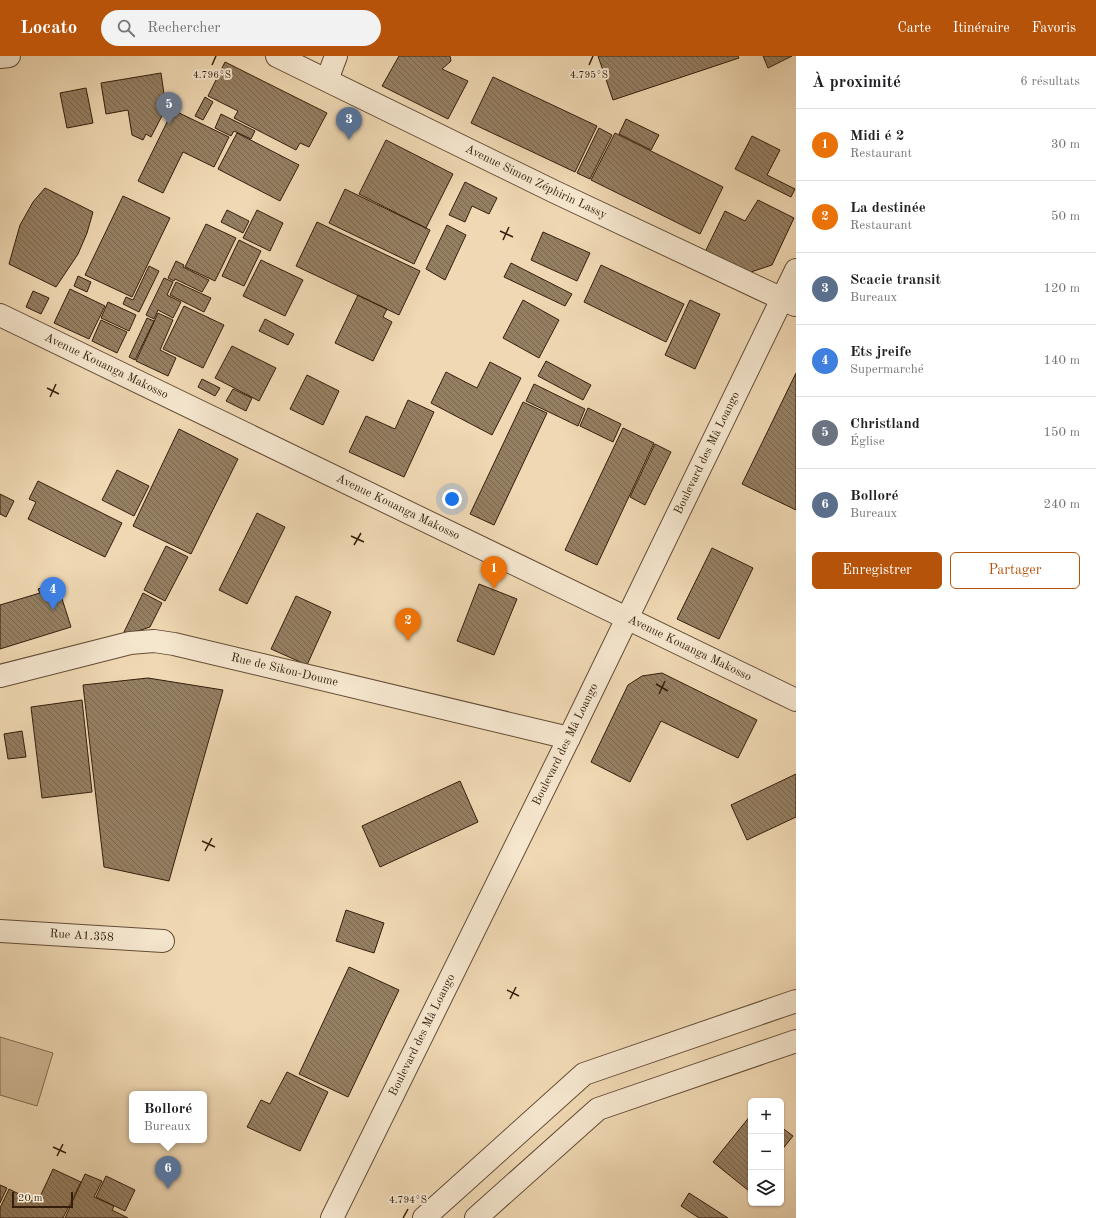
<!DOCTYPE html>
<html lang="fr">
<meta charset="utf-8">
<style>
:root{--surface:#fff;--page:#f2f2f2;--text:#202124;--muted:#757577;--line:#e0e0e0;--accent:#b45309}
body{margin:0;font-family:"Old Standard TT",serif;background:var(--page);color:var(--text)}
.controls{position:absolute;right:12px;bottom:12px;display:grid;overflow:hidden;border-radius:6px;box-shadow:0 1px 3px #0004}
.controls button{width:36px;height:36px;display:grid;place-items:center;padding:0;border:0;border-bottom:1px solid var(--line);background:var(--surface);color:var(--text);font:20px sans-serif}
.scale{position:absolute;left:12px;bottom:10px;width:61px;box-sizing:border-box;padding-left:4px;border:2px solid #341e0b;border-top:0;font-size:11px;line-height:14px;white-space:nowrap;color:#341e0b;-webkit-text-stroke:3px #f5e6ce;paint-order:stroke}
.you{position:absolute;left:452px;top:443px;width:14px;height:14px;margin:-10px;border:3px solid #fff;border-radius:50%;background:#1a73e8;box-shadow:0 0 0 6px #1a73e833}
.badge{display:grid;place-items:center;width:26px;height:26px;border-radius:50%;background:var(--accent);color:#fff;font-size:13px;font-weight:700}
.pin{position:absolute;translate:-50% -33px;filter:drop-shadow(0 1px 2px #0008)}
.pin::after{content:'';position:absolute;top:21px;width:14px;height:12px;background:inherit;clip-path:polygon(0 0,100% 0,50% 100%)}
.popup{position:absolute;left:129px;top:1035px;width:78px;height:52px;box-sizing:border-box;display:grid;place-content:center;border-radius:6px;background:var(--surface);filter:drop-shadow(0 1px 3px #0005);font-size:13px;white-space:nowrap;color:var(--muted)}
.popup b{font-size:15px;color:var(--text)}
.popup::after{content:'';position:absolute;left:50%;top:100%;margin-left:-8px;border:8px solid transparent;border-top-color:var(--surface)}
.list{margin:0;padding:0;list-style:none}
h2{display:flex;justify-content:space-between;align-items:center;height:52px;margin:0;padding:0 16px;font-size:17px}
h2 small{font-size:13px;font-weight:400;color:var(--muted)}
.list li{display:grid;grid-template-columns:26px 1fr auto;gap:12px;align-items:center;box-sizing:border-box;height:72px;padding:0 16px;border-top:1px solid var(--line)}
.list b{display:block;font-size:15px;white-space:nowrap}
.list p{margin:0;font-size:13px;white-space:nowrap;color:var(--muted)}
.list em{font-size:13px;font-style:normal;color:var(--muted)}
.actions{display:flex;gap:8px;padding:12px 16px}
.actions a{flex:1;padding:9px 0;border:1px solid var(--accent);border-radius:6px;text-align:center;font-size:14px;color:var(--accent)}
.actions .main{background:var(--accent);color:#fff}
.icon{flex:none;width:22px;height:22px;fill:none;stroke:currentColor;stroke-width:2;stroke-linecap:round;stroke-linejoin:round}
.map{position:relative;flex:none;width:796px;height:1162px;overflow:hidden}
header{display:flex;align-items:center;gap:24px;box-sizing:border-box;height:56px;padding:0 20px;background:var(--accent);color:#fff}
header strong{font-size:19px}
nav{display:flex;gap:22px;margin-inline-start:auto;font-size:14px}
.search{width:280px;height:36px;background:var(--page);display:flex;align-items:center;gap:10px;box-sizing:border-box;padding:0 14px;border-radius:22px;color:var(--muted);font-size:15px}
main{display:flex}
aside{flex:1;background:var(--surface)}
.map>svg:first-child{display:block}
</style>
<header>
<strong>Locato</strong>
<div class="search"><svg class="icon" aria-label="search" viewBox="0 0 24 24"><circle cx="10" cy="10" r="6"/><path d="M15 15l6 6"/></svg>Rechercher</div>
<nav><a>Carte</a><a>Itinéraire</a><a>Favoris</a></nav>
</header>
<main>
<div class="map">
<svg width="796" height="1162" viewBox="0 0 796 1162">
<defs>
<pattern id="building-back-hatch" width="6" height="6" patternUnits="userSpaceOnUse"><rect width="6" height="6" fill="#957f62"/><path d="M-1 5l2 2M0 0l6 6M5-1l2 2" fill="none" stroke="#7a674f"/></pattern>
</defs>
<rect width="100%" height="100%" fill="#efd8b3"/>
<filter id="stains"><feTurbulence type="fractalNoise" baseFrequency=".005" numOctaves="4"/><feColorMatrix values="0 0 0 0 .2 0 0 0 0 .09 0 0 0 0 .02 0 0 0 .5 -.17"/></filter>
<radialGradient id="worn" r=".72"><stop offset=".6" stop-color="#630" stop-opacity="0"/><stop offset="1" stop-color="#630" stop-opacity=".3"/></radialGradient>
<path fill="#cfb896" stroke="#826b50" d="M0 981 53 997 37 1050 0 1039Z"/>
<path fill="url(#building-back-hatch)" stroke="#341e0b" d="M399 0H450L451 5 442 13 468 25 448 63 382 30Z
M598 0H738L739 2 613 44Z
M763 0H792L768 12Z
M225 6 327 57 309 91 300 87 296 94 234 62 238 55 208 40Z
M161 17 166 52 151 81 146 78 143 84 132 79 128 54 106 58 101 27Z
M493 21 597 70 575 116 471 67Z
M86 32 93 67 67 72 60 37Z
M205 41 213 46 203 64 195 60Z
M173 54 229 81 214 111 183 96 163 137 138 125Z
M221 58 255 75 251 83 234 75 231 80 215 72Z
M626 63 659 79 651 94 619 78Z
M599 72 612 79 590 123 577 117Z
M237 77 299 109 280 145 218 113Z
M615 77 723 131 700 178 591 124Z
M752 80 780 94 767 119 795 133 791 141 735 113Z
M386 84 453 118 426 172 359 138Z
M465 126 497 142 489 158 472 150 465 166 449 159Z
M45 132 93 156 87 177 78 198 56 231 9 208 20 169 33 146Z
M345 133 430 174 414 208 329 167Z
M123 140 170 162 132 241 85 219Z
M758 144 794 162 772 209 748 217 705 196 725 155 745 165Z
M227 154 249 165 243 177 221 166Z
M257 154 283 167 270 195 243 182Z
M317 166 420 215 399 259 296 210Z
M206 168 236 182 215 225 185 211Z
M447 169 466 179 445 224 426 213Z
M543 176 590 197 577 225 531 204Z
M239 184 261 195 244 230 222 220Z
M261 204 303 224 285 260 243 240Z
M176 205 184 209 183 211 209 224 202 236 175 223 174 225 168 222Z
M511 207 572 238 565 250 504 221Z
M601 209 684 248 666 286 584 246Z
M149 210 159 215 139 256 123 248 126 241 133 244Z
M78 220 91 226 87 236 74 230Z
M164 222 173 226 167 239 181 246 173 262 158 254 154 263 146 259Z
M176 226 211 242 204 256 170 239Z
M70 233 105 250 89 283 54 267Z
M33 235 49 242 41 258 26 251Z
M358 239 387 253 383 261 392 266 373 305 335 287Z
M523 244 559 264 539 302 503 282Z
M690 244 720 258 695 313 665 299Z
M108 246 136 259 129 275 101 262Z
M184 250 224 269 203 312 163 293Z
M158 257 173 264 160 294 176 302 168 320 136 305Z
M147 262 154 265 135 304 129 301Z
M265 263 294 278 288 289 259 275Z
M101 264 127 276 117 297 92 285Z
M232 290 276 312 259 345 215 322Z
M546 305 591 329 583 344 538 320Z
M490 306 521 322 492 379 431 347 446 316 477 332Z
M796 317V454L742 428Z
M307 319 339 335 323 369 290 353Z
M202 323 220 332 215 340 198 331Z
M534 328 585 353 578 370 526 345Z
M233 333 252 342 246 355 226 345Z
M408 344 434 356 404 421 349 396 366 360 395 373Z
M523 346 547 357 494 469 470 458Z
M588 352 621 368 613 386 580 370Z
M623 372 654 387 597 509 565 494Z
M179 373 238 403 191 498 133 470Z
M655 388 671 396 645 449 630 441Z
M117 414 149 430 134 460 102 444Z
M38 425 122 467 105 501 28 463 36 446 29 443Z
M0 438 14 445 6 461 0 458Z
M257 457 285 471 247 548 219 534Z
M166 490 188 501 165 545 144 534Z
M712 492 753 512 719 583 677 563Z
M57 527 71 571 0 593V549L40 537 38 533Z
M479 528 517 543 494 599 457 585Z
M143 537 162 547 150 571 129 578 124 576Z
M296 540 331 556 307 609 271 593Z
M662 617 757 664 738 702 661 665 630 726 591 706 628 629 642 620Z
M148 622 223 634 169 825 104 811 83 629Z
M82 644 92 736 42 742 31 651Z
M22 675 26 701 8 703 4 678Z
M796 718V761L747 784 731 749Z
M460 725 478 766 380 811 362 770Z
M346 854 384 867 374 897 336 885Z
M349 911 399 934 348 1041 299 1018Z
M287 1016 328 1036 300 1095 247 1071 261 1044 270 1048Z
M751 1059V1133L749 1135 713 1106Z
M781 1071 793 1080 781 1095Z
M53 1113 81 1126 63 1162H0V1152L9 1133 37 1147Z
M85 1118 102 1125 94 1141 114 1150 112 1154 128 1162H65Z
M106 1120 135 1134 125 1155 96 1141Z
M0 1129 7 1132 0 1147Z
M689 1137 728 1162H699L681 1150Z"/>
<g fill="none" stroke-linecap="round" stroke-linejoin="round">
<g stroke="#634c35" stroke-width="24">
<g id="minor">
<path id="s1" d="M277 0 555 136 795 249"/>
<path d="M0 1 9 0"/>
<path d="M327 24 336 0"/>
<path id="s2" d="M0 259 796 644"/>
<path id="s3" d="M0 620 130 587 154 585 174 588 569 682"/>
<path id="s4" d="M0 875 163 885"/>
<path id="s5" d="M332 1162 569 682 796 214"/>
<path d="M424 1162 584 1018 796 945"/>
<path d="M476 1162 598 1053 796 985"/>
</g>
</g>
<use href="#minor" stroke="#f5e6ce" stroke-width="22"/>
</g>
<path fill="none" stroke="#341e0b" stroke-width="1.5" d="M212 9 216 0M589 9 593 0M500 175 513 181M503 184 509 171M47 332 59 338M50 341 56 328M351 480 364 486M354 489 361 477M656 628 668 635M659 638 665 625M202 785 215 791M205 795 212 782M507 934 519 940M510 943 516 931M53 1091 66 1097M57 1100 63 1088M403 1162 408 1153"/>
<g text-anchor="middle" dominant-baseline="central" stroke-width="4" stroke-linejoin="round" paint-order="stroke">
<g font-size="12" fill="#341e0b" stroke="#f5e6ce">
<text stroke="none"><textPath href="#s1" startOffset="288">Avenue Simon Zéphirin Lassy</textPath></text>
<text stroke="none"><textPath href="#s2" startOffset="118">Avenue Kouanga Makosso</textPath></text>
<text stroke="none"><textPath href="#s5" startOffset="852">Boulevard des Mâ Loango</textPath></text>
<text stroke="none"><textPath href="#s2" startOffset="442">Avenue Kouanga Makosso</textPath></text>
<text stroke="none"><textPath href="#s2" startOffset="766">Avenue Kouanga Makosso</textPath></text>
<text stroke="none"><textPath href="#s3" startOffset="292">Rue de Sikou-Doume</textPath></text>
<text stroke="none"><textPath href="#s5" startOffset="528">Boulevard des Mâ Loango</textPath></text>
<text stroke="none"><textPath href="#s4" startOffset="82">Rue A1.358</textPath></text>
<text stroke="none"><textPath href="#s5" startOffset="204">Boulevard des Mâ Loango</textPath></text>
</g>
</g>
<g font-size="10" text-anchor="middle" fill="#341e0b" stroke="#f5e6ce" stroke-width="4" stroke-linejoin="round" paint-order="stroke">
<text x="212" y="22">4.796°S</text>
<text x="589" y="22">4.795°S</text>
<text x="408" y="1147">4.794°S</text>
</g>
<rect width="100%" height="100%" filter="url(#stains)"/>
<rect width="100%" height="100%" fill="url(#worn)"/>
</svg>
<div class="controls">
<button>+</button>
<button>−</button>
<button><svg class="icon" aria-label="layers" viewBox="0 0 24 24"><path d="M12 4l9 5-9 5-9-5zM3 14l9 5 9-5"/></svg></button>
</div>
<div class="scale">20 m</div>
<div class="you"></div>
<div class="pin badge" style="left:494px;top:533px;background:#e8710a">1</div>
<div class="pin badge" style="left:408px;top:585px;background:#e8710a">2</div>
<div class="pin badge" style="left:349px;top:84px;background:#5c6f8a">3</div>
<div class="pin badge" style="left:53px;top:554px;background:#3f7fe0">4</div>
<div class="pin badge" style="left:169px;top:69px;background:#6b7280">5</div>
<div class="pin badge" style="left:168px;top:1133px;background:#5c6f8a">6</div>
<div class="popup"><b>Bolloré</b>Bureaux</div>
</div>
<aside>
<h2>À proximité<small>6 résultats</small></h2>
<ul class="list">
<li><span class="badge" style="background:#e8710a">1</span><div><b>Midi é 2</b><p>Restaurant</p></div><em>30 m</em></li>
<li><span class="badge" style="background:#e8710a">2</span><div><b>La destinée</b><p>Restaurant</p></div><em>50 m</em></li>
<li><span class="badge" style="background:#5c6f8a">3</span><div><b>Scacie transit</b><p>Bureaux</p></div><em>120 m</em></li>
<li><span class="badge" style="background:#3f7fe0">4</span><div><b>Ets jreife</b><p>Supermarché</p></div><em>140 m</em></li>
<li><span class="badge" style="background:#6b7280">5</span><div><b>Christland</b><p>Église</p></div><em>150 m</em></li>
<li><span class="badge" style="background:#5c6f8a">6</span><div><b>Bolloré</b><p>Bureaux</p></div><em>240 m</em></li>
</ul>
<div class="actions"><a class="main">Enregistrer</a><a>Partager</a></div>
</aside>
</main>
